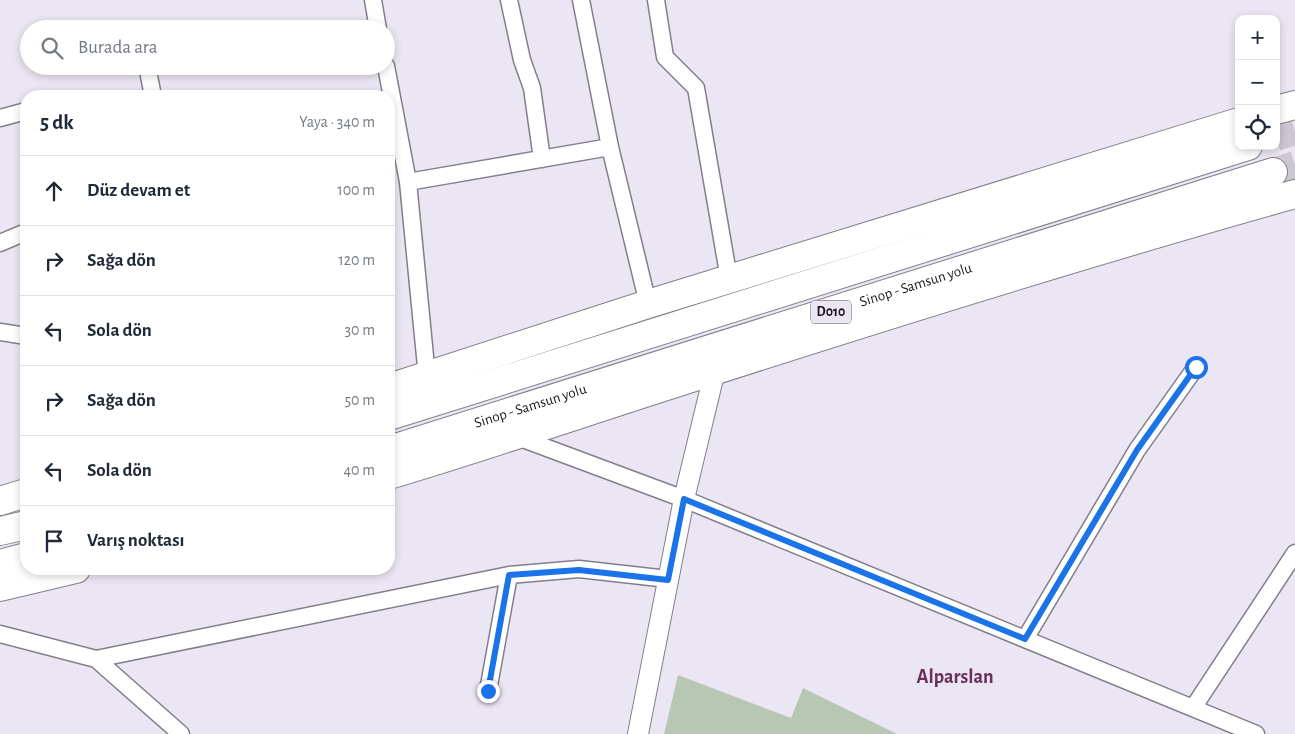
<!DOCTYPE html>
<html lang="tr">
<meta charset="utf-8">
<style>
:root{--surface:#fff;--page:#f6f6f7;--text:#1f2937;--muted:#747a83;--line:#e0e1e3}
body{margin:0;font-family:"Alegreya Sans",sans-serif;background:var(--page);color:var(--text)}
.controls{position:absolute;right:15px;top:15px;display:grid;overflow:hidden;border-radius:10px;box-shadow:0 2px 8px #0003}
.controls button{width:45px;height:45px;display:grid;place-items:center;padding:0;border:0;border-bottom:1px solid var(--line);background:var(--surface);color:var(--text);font:25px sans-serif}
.stop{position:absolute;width:15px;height:15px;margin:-11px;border:4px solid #1a73e8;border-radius:50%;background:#fff}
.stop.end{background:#1a73e8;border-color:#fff;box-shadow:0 1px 5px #0008}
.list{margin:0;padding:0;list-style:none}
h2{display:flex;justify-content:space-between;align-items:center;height:65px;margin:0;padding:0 20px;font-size:21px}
h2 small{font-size:16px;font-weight:400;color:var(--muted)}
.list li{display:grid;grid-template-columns:32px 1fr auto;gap:15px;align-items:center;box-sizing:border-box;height:70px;padding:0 20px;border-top:1px solid var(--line)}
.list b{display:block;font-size:19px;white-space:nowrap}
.list em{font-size:16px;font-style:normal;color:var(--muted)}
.icon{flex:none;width:28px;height:28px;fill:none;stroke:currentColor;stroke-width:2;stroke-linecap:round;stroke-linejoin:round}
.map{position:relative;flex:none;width:1295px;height:734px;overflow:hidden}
.search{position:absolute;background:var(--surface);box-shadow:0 2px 8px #0003;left:20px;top:20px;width:375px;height:55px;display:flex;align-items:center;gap:12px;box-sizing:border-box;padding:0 18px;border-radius:28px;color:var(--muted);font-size:19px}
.panel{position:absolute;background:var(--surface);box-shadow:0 2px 8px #0003;left:20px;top:90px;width:375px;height:485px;border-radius:20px}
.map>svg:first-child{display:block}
</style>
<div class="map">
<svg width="1295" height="734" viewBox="0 0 1295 734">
<rect width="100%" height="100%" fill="#ebe6f3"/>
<path fill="#b7c7b4" d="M678 675 791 718 803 688 897 734H664Z"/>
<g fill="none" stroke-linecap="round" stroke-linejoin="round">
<path stroke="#ccc7d3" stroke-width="28" stroke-dasharray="28 14" stroke-linecap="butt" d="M1276 137 1295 131
M1273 172 1295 165"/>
<g stroke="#837e8a" stroke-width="19">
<path id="minor" d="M373 0 378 29
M509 0 522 60 532 88 542 159
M581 0 610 147 648 304
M656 0 665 57 696 88 729 279
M147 66 153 96
M386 66 408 182 427 377
M0 118 26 111
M408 182 610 147
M0 243 26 232
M0 332 26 336
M515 436 684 499 1256 734
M0 634 96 659 181 734
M1025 639 1137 450 1196 367
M96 659 509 575 579 569 668 579
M488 691 509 575
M1193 708 1295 553"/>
</g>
<g stroke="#837e8a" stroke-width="22">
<path id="tertiary" d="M638 734 684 499 715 370"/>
</g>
<g stroke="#837e8a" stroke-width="30">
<g id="trunk">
<path d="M1276 110 1295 105"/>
<path d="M389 388 648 304 1239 122"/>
<path d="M389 416 1248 146"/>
<path id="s1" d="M389 450 1273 172"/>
<path d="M389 475C486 446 582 413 679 382 883 316 1088 252 1295 194"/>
<path d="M0 501 26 493"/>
<path d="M0 531 26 525"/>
<path d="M0 564 26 557"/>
<path d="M0 587 76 569"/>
</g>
</g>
<use href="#minor" stroke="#fff" stroke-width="16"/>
<use href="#tertiary" stroke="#fff" stroke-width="20"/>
<use href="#trunk" stroke="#fff" stroke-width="28"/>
</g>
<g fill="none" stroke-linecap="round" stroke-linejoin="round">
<path stroke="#1a73e8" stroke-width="6" d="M488 691 509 575 579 570 668 580 684 499 1025 639 1137 450 1196 367"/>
</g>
<g text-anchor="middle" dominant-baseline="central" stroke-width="4.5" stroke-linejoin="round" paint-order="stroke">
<rect fill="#ebe6f3" stroke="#58555c" stroke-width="1" x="811" y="300.5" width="40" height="23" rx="4"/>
<g font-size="14" font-weight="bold" fill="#19171c">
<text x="831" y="312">D010</text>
</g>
<g font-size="15" fill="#19171c" stroke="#ebe6f3">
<text stroke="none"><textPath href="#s1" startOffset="552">Sinop - Samsun yolu</textPath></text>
<text stroke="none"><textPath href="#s1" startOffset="148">Sinop - Samsun yolu</textPath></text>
</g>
<g font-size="20" font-weight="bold" fill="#6b305a" stroke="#ebe6f3">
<text x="955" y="677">Alparslan</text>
</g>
</g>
</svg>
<div class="controls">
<button>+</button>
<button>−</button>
<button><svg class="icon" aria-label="locate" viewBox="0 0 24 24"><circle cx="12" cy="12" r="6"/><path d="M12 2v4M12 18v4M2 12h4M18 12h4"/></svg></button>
</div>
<div class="stop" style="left:1196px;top:367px"></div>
<div class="stop end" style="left:488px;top:691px"></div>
<div class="search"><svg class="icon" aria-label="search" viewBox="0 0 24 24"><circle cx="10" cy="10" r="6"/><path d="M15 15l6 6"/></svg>Burada ara</div>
<section class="panel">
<h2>5 dk<small>Yaya · 340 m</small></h2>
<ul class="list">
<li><svg class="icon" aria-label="ahead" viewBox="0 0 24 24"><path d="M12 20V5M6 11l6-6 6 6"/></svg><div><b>Düz devam et</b></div><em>100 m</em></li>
<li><svg class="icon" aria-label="right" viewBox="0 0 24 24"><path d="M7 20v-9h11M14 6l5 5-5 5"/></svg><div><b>Sağa dön</b></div><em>120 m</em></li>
<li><svg class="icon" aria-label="left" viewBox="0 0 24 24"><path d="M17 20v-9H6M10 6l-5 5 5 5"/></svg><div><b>Sola dön</b></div><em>30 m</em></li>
<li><svg class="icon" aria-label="right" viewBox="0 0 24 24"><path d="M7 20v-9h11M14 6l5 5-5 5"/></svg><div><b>Sağa dön</b></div><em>50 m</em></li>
<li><svg class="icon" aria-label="left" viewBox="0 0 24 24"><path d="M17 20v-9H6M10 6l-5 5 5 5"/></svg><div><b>Sola dön</b></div><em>40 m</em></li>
<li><svg class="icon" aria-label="arrive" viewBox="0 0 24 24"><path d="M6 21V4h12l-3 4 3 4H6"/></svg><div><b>Varış noktası</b></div></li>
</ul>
</section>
</div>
